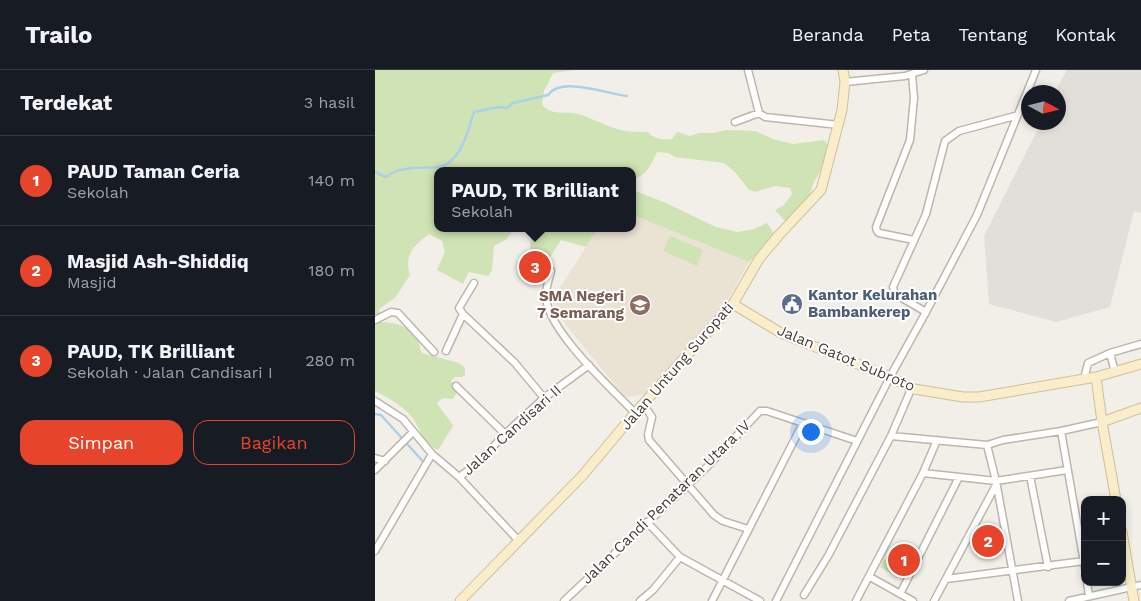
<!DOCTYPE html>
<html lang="id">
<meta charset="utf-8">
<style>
:root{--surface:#171b24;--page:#20242c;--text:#f1f3f6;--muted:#9ea1a6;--line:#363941;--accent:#e6442b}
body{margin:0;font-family:"Work Sans",sans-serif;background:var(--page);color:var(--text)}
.controls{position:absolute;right:15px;bottom:15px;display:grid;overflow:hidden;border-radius:10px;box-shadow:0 2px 8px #0003}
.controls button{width:45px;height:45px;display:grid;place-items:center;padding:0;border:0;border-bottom:1px solid var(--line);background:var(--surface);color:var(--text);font:25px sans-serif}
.compass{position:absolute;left:646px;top:15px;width:45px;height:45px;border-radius:50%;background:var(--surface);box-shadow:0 2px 8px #0003;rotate:97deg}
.you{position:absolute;left:435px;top:361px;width:18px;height:18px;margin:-12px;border:4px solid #fff;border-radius:50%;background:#1a73e8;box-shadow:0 0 0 8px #1a73e833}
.badge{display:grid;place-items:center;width:32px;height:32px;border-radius:50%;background:var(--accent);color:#fff;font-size:16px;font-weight:700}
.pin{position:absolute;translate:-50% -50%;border:2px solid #fff;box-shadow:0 1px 5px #0006}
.popup{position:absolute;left:59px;top:97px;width:202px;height:65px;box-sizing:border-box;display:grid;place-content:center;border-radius:10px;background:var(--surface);filter:drop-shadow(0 1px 4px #0005);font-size:16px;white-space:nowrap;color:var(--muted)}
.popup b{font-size:19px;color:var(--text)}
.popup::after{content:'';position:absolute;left:50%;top:100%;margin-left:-10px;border:10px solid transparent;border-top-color:var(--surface)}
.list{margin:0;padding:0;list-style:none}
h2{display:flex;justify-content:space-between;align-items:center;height:65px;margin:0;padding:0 20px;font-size:21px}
h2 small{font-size:16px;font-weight:400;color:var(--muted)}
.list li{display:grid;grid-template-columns:32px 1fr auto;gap:15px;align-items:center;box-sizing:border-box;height:90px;padding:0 20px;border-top:1px solid var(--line)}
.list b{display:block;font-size:19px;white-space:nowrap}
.list p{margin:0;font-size:16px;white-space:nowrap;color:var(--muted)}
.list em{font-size:16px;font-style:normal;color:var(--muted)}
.actions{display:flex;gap:10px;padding:15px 20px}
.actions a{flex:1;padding:11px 0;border:1px solid var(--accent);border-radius:15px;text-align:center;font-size:18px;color:var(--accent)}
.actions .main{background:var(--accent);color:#fff}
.map{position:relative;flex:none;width:766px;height:531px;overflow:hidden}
header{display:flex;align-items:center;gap:30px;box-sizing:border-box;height:70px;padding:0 25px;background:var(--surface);border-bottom:1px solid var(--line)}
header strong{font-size:24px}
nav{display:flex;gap:28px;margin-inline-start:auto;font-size:18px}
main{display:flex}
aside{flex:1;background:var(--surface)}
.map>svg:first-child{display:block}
</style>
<header>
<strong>Trailo</strong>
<nav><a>Beranda</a><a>Peta</a><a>Tentang</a><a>Kontak</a></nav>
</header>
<main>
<aside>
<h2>Terdekat<small>3 hasil</small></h2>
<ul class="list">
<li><span class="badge">1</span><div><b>PAUD Taman Ceria</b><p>Sekolah</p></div><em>140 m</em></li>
<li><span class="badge">2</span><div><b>Masjid Ash-Shiddiq</b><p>Masjid</p></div><em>180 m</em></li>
<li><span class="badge">3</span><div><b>PAUD, TK Brilliant</b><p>Sekolah · Jalan Candisari I</p></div><em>280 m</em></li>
</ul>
<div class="actions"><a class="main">Simpan</a><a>Bagikan</a></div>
</aside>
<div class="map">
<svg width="766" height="531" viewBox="0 0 766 531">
<rect width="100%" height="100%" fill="#f2efe8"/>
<path fill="#e2ded9" d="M692 0H766V143L759 141 735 237 681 252 614 234 609 166 666 53 684 52V22H680Z"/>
<path fill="#eae3d3" d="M258 145 374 192 345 244 304 286 268 325 250 327 191 255 181 240 179 231 181 224 223 158H258Z"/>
<path fill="#cfe3b4" d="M0 0H200L178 3 169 21 167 34C174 46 191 41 203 44 215 47 226 54 239 58 249 62 262 62 273 62 279 69 288 70 297 69L302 62 315 66 324 63H338L351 60 380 61 398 69 418 74 449 70 454 76 449 94 438 114 433 131 415 151H410L400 140 409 135 417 124 415 118 400 116 380 122 373 119 360 102 349 93 300 87 293 83 282 82C276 95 272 105 258 109V101H62V158H139L132 169 119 176 117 200 113 206 94 202 88 214 62 200 70 182 67 171 54 164C38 176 29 185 35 205L20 228 4 239 7 252C21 253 34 256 42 268 45 273 44 278 47 283L84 293 90 298V305L87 307H80L76 311 83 321 78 329 68 328 62 333C67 341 73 347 78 356L63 380C45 372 47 359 36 346 27 335 13 328 0 321Z
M258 120 291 133 341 157 363 162 379 159 392 153 400 165 374 192 258 145Z
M153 158H223L211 177 186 170 175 187 155 179 156 164Z
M295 166 328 180 322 196 288 181Z
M509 489 527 499 522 507 505 497Z"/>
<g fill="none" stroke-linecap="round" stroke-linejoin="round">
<path stroke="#aad1e9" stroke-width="2.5" d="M0 102 11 107C20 100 26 100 37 98 46 97 55 98 64 97 86 93 93 60 99 42L124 37 132 38 138 33 173 25C186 6 233 24 252 26
M0 344 6 345 53 397"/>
<g stroke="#bdb6ab" stroke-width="9">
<path id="street" d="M373 0 384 43 390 47 464 55
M537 4 539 28 535 70 501 157 502 161 504 163 539 170
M470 12 530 6 549 0
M360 52 384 43
M176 201C174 210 170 219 171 228 174 262 236 318 260 343
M99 213 84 238 88 244 140 293 169 328
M551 242 520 224 518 217 551 144 570 71 584 61 640 46
M0 250 16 242 23 243 59 282
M71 281 88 244
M735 283 740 302
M709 309 713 293 735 283 766 274
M81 316 130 364
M0 331 28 349 57 384 84 407 143 470
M268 334 277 347 273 365 274 370 339 445 348 451 373 459
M686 361 710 498
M516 366 612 375 628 370 686 361 727 352
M612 375 621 411 643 531
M0 388 10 391
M0 400 38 362
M548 403 621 411 692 400
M655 406 673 497
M84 407 101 395 130 364 169 328 214 295
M272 452 305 487 385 531
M0 481 57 384
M495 507 538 531
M571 509 709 491
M712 512 714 526
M525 524 584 407
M429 525 453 486 516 366 537 317
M189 531 333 396 385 341H392L482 371
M265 531 278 520 305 487
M337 531 428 353
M401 531 515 307 551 242 602 145 661 0
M481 531 548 403 562 370
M559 531 621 415
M694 531 766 515"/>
</g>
<g stroke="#cec09b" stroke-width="11">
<path id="secondary" d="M358 234 406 263 515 307 539 319 588 327H604L721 307 766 294
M721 307 727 352 741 430
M727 352 766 338
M747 462 759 531
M85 531 207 406 260 343 358 234 384 189 404 165 446 120 467 40 470 12 468 0"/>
</g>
<use href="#street" stroke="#fff" stroke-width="6"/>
<use href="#secondary" stroke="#f9edca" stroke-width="9"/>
</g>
<defs>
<g id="civic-disc" transform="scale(1.125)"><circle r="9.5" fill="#5c6f8a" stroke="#fff"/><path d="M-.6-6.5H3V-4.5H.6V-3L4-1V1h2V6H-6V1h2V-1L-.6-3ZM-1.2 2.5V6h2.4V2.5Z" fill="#fff"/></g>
<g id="school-disc" transform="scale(1.125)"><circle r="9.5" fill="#8d6e63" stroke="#fff"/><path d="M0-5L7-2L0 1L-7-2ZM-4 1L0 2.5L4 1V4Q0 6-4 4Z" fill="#fff"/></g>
</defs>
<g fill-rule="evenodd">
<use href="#civic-disc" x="417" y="234"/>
<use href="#school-disc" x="265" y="235"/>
</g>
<g text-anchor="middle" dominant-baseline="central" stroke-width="4" stroke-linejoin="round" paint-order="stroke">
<g font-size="15" font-weight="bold" fill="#4e5e75" stroke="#fff" text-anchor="start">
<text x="433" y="225">Kantor Kelurahan<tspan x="433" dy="17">Bambankerep</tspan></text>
</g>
<g font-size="15" font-weight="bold" fill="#785e54" stroke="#fff" text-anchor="end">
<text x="249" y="226">SMA Negeri<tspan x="249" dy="17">7 Semarang</tspan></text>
</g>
<g font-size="15" fill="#453f37" stroke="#fff">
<text transform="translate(471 288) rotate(23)">Jalan Gatot Subroto</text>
<text transform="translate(302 296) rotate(-49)">Jalan Untung Suropati</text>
<text transform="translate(137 360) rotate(-42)">Jalan Candisari II</text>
<text transform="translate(291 432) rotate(-44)">Jalan Candi Penataran Utara IV</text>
</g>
</g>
</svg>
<div class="controls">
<button>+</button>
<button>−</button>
</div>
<svg class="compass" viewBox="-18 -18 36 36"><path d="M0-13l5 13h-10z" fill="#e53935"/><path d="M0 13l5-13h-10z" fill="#9ea1a6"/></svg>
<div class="you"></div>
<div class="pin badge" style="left:529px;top:490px">1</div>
<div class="pin badge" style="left:613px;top:471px">2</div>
<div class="pin badge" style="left:160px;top:197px">3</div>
<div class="popup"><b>PAUD, TK Brilliant</b>Sekolah</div>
</div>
</main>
